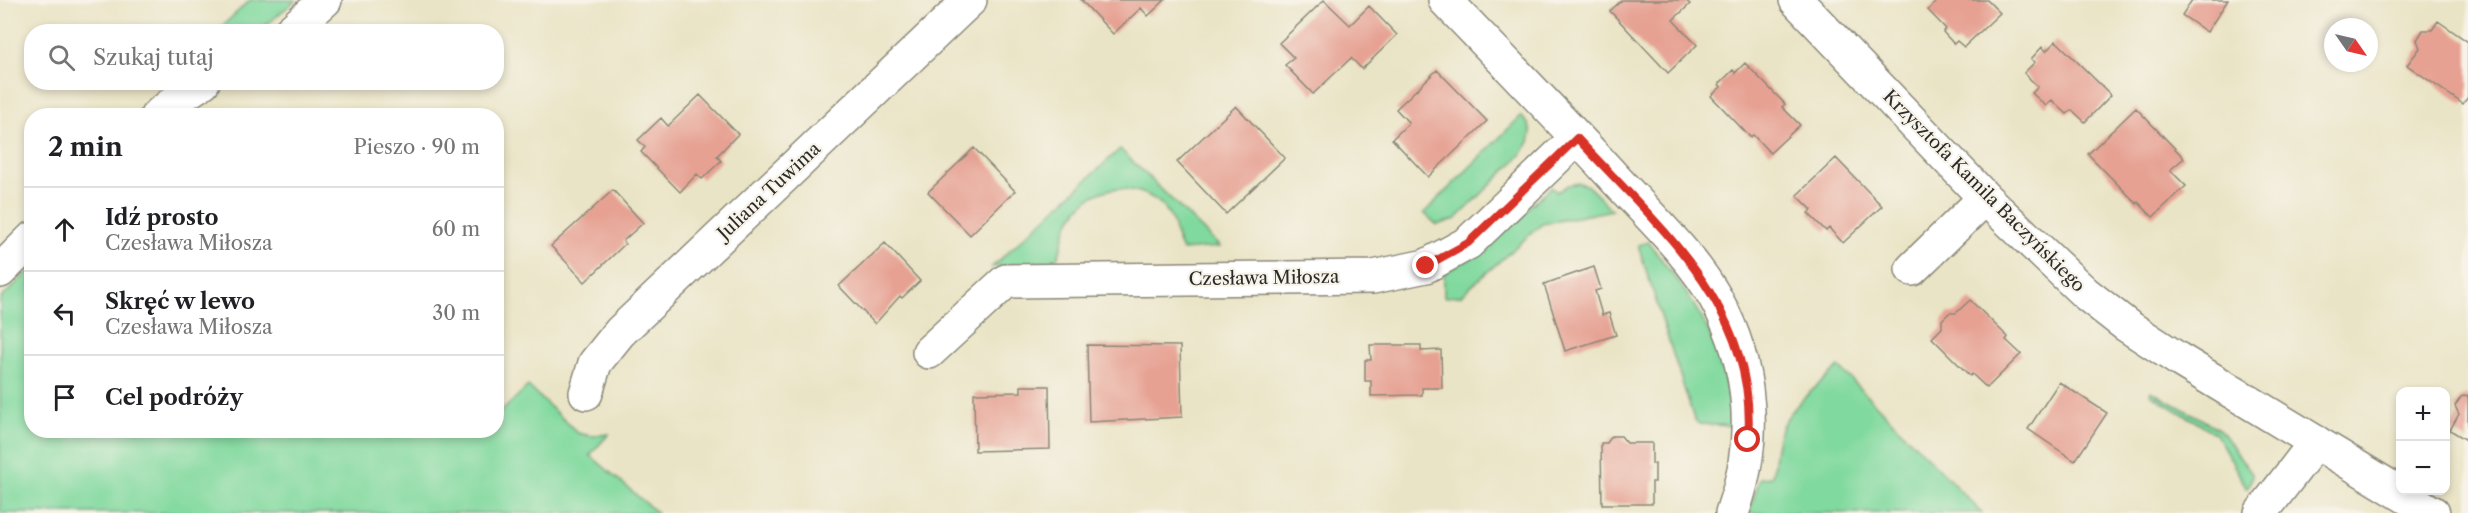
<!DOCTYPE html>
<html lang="pl">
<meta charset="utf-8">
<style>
:root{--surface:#fff;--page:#f2f2f2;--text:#202124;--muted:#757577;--line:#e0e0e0}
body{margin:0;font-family:"Libre Caslon Text",serif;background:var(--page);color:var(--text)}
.controls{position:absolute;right:18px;bottom:18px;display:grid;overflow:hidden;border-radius:12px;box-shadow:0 3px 9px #0003}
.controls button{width:54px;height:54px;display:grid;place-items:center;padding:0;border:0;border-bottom:2px solid var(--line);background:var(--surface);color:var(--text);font:30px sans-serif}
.compass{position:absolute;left:2324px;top:18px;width:54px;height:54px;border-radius:50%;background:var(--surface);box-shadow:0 3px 9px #0003;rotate:124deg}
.stop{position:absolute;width:18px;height:18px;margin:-14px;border:4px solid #d93025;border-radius:50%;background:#fff}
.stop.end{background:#d93025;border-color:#fff;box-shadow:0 2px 6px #0008}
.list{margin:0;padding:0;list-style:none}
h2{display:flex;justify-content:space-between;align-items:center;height:78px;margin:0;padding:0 24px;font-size:26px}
h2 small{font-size:20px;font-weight:400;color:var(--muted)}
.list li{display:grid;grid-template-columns:39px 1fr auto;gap:18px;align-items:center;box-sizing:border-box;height:84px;padding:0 24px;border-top:2px solid var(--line)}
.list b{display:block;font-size:22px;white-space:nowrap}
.list p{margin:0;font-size:20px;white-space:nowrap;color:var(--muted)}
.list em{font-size:20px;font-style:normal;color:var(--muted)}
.icon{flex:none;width:33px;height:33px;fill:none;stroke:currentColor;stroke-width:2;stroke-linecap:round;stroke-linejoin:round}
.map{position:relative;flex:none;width:2468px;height:513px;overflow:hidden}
.search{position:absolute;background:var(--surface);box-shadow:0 3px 9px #0003;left:24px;top:24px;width:480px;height:66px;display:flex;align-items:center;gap:15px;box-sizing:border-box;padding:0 21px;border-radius:24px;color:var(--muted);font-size:22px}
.panel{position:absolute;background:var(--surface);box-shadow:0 3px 9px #0003;left:24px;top:108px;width:480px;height:330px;border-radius:24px}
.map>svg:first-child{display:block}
</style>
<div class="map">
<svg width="2468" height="513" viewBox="0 0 2468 513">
<rect width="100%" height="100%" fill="#f7f3e8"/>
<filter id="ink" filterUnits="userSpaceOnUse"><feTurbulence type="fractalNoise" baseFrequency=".0167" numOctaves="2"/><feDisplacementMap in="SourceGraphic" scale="12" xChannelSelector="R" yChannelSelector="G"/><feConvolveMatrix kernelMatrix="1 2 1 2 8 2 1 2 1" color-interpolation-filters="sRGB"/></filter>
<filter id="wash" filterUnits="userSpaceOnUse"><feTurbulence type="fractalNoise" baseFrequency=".008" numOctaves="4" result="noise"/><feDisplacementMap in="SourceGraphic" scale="24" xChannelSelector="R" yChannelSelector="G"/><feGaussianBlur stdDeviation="1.35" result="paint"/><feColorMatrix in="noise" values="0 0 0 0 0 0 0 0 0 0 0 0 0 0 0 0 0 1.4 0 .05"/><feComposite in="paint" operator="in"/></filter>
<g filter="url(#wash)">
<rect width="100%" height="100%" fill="#eae4c6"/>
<path fill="#80d99e" stroke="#568264" stroke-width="1.5" d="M250 0H296L259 31H217Z
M1521 116 1529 125 1531 133 1529 142 1521 155 1456 219 1437 225 1424 213Z
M1120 149 1220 247 1182 250C1175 240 1176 227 1170 216 1157 192 1121 182 1097 194 1086 199 1077 209 1071 219 1061 233 1065 247 1055 261L992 267Z
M1579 183 1588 186 1612 210 1542 224 1460 296 1444 297V273L1478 254 1551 187 1557 192 1568 185Z
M1648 242C1697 305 1726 343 1731 426L1699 424 1694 419 1638 245Z
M31 269 32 430H496L497 408 501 412 528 386 578 433 591 436 609 434 590 455 657 513H0V299Z
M1839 367 1982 513H1749L1760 478 1772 477C1775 459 1775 437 1785 421 1798 400 1821 383 1839 367Z
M2151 391 2221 430 2252 474 2251 482 2247 488 2216 434 2150 394Z"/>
<g id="blocks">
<path fill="#e6a193" d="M1081 0H1165L1148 16 1141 8 1113 34Z
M1324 0 1350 25 1369 6 1397 35 1362 69 1351 58 1313 94 1285 65 1294 58 1279 43Z
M1622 0H1685L1690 4 1673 20 1697 45 1668 73 1610 11Z
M1938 0H1987L2000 13 1964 47 1957 41 1954 44 1943 32 1946 29 1928 10Z
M2192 0H2228L2207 32 2182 15Z
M2438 21 2468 42V97L2463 104 2407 65 2420 48 2417 40 2423 30H2432Z
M2056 41 2111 95 2085 122 2072 110 2067 114 2052 100 2046 106 2032 93 2038 87 2024 73 2035 62 2031 59 2042 47 2046 51Z
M1745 63 1785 104 1782 107 1800 125 1770 153 1753 135 1750 137 1711 96 1721 87 1719 84 1733 70 1735 73Z
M1437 70 1487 121 1428 177 1392 139 1409 123 1396 109Z
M700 95 738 134 717 156 721 161 702 179 697 174 680 192 641 152 645 147 638 140 661 118 668 126Z
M1236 106 1285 158 1226 214 1177 162Z
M2136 108 2184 158 2170 170 2186 186 2153 217 2138 202 2137 204 2088 154Z
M974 148 1015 191 970 235 928 192Z
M1836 158 1882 206 1843 243 1829 228 1826 231 1808 213 1812 210 1797 195Z
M613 190 643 223 623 241 625 244 585 282 551 246Z
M885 243 920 281 902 298 900 296 875 324 839 286Z
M1594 267 1601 289 1595 291 1602 315 1609 313 1616 335 1565 351 1544 284Z
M1970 300 2008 337 2006 340 2021 354 1987 388 1972 374 1970 376 1932 338 1942 328V320L1949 313H1956Z
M1087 345 1180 346 1182 417 1089 422Z
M1370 345H1421V351L1441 350 1442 388H1422V395L1371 396V381H1365V360H1371Z
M2059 382 2107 413 2075 461 2028 429Z
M1021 386H1049L1050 449 975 451 974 393 1021 392Z
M2468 395V441L2450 430 2459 414 2455 406 2461 397Z
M1612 436H1621L1627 443H1652V464H1655V482H1652V504H1602L1601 443H1607Z"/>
</g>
</g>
<g filter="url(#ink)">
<use href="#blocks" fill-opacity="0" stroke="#8a8878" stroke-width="1.5"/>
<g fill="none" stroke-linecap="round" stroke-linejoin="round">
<g stroke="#8a8878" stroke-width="36">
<path id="minor" d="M1445 0C1500 57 1555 113 1608 171 1643 210 1691 254 1716 299 1753 366 1758 442 1732 513
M1796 0 1985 198 2085 293 2126 325 2178 359 2433 513
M290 32 325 0
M157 116 186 93 203 82
M1912 269 1985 198
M0 271 32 239
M929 352 1006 281 1373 277 1426 266 1468 243 1577 138
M586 393 595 363 620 332 970 0
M2261 513 2316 442"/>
</g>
<use href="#minor" stroke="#fff" stroke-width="33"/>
</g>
</g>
<g fill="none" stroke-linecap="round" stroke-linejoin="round" filter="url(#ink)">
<path stroke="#d93025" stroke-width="8" d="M1426 266 1468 243 1577 138C1658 226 1759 308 1748 440"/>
</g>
<g text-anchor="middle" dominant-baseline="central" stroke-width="4.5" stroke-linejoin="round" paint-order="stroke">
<g font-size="18" fill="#2b2b2b" stroke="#f7f3e8">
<text transform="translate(769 191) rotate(-43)">Juliana Tuwima</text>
<text transform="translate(1984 191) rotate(45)">Krzysztofa Kamila Baczyńskiego</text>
<text transform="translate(1264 278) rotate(-1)">Czesława Miłosza</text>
</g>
</g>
</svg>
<div class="controls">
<button>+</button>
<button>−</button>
</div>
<svg class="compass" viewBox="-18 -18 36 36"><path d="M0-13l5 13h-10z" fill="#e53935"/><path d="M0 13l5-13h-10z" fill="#757577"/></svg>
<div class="stop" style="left:1748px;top:440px"></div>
<div class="stop end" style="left:1426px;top:266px"></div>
<div class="search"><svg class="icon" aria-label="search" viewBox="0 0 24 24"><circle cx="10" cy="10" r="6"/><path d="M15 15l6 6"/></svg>Szukaj tutaj</div>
<section class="panel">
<h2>2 min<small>Pieszo · 90 m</small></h2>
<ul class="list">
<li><svg class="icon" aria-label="ahead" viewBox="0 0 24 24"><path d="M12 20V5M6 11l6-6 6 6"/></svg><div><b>Idź prosto</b><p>Czesława Miłosza</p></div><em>60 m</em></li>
<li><svg class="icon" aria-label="left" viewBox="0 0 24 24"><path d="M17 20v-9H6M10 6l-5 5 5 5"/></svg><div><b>Skręć w lewo</b><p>Czesława Miłosza</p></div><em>30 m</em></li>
<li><svg class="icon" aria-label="arrive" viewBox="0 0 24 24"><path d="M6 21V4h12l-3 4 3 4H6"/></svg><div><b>Cel podróży</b></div></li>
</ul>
</section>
</div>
